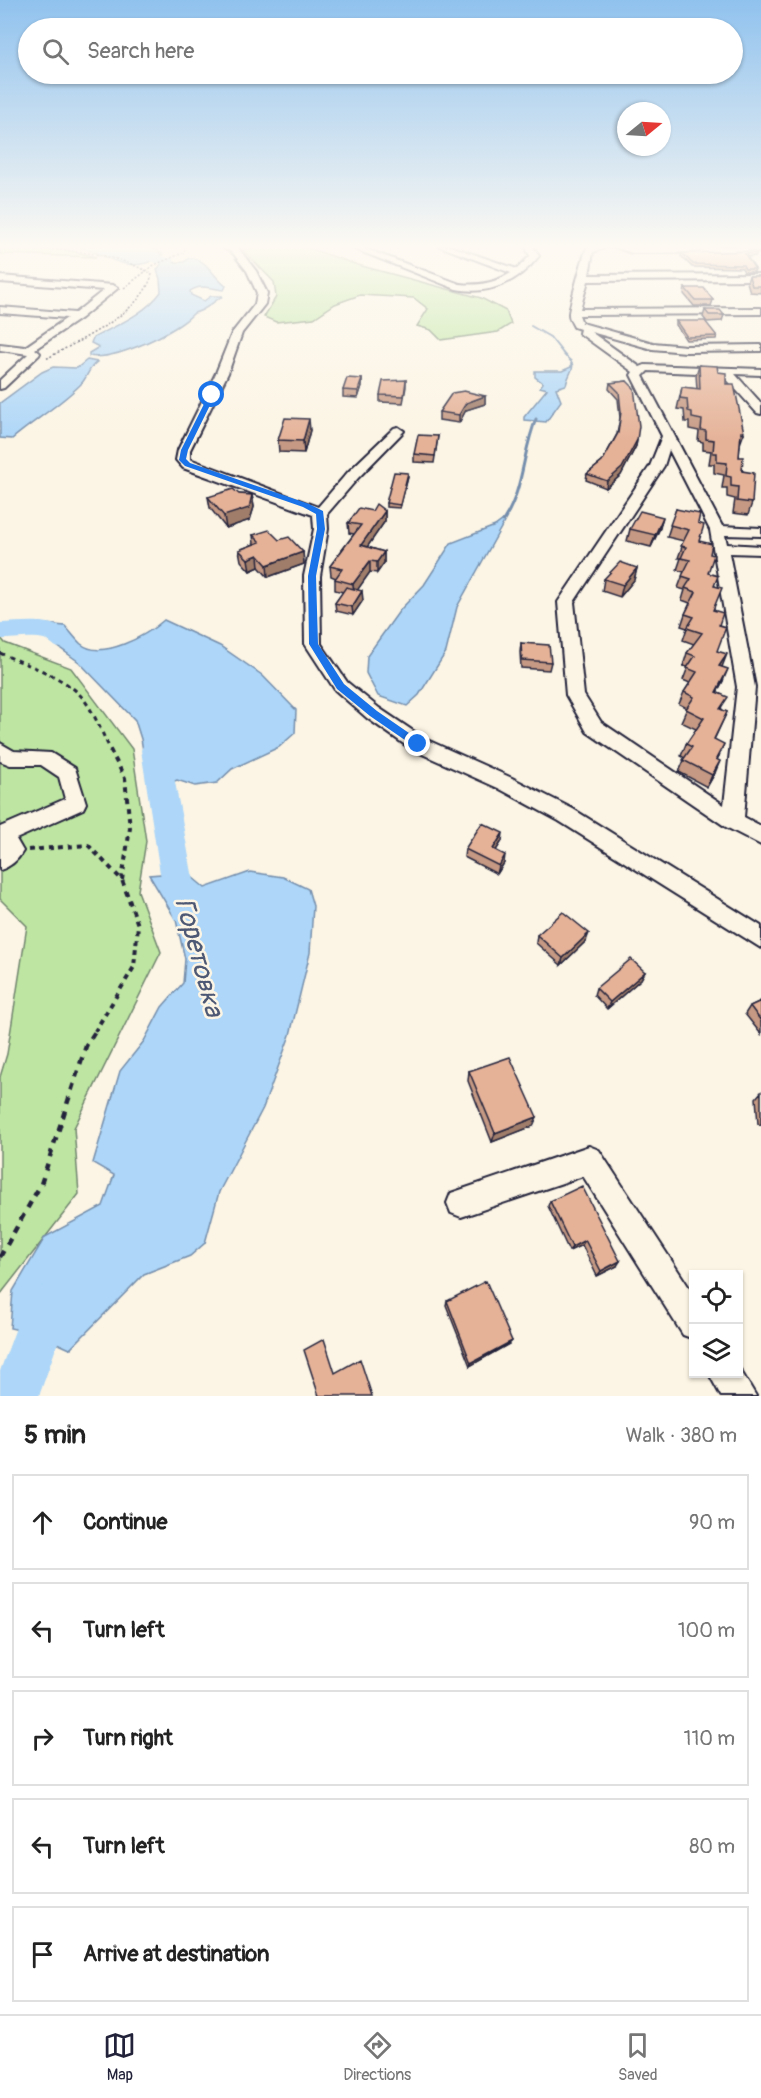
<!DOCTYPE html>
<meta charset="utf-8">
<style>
:root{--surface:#fff;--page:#f6f6f6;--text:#222;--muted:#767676;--line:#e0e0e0;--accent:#22223b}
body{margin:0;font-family:Pangolin,sans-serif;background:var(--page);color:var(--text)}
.controls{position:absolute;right:18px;bottom:18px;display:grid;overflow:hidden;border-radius:0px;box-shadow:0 2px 4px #0004}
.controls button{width:54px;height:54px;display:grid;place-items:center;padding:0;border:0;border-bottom:2px solid var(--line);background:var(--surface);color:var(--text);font:30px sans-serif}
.compass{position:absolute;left:617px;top:102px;width:54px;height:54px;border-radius:50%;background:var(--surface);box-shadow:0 2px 4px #0004;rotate:72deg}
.stop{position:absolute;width:18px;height:18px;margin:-14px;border:4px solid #1a73e8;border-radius:50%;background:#fff}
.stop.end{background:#1a73e8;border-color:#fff;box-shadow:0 2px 6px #0008}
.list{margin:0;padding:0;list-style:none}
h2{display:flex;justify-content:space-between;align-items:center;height:78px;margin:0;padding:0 24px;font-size:26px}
h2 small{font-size:20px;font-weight:400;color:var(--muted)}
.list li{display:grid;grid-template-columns:39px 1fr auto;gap:18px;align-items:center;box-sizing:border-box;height:96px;margin:0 12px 12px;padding:0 12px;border:2px solid var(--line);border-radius:0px}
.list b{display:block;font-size:22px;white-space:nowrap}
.list em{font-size:20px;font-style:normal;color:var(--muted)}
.icon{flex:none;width:33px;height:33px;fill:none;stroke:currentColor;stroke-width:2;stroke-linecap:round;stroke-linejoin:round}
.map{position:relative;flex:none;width:761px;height:1396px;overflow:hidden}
.search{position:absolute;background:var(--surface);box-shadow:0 2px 4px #0004;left:18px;right:18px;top:18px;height:66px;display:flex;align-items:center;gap:15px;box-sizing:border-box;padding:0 21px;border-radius:33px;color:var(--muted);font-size:22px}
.sheet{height:618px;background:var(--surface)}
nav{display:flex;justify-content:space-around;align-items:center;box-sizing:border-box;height:84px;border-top:2px solid var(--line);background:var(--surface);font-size:16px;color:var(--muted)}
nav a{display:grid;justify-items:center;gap:3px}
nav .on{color:var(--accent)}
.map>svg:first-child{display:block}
</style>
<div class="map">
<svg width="761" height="1396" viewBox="0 0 761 1396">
<rect width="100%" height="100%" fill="#fcf5e5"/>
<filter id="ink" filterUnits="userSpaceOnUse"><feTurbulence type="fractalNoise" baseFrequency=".0167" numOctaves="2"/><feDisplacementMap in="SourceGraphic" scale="12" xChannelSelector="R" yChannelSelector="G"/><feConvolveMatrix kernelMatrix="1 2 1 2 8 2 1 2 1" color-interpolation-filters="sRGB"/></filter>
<g filter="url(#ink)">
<path fill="#bee6a2" stroke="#70846e" stroke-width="1.5" d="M0 246H51L96 257 0 254Z
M262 246H296L311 249 358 265 481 298 506 311 511 324 498 332 441 340 431 330 417 326 428 309 414 298 360 295 335 304 314 318 276 322 264 317 276 297 274 282 243 250Z
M0 637 5 643 71 668 132 749 146 841 138 891 161 952 74 1128 79 1194 0 1295V1077L7 1054 27 926 0 899Z"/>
<path fill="#add6f8" stroke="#758eac" stroke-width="1.5" d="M76 246H149L163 254C158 257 151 262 146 263 120 271 99 250 76 246Z
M189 258C206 257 213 277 226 286L224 290C212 289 202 283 190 291L191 295 204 301 211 296H223C213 301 206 311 194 313 176 332 115 361 89 356V353L99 347 91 343 93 338C117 325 145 314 161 292L160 279 157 270 162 263 184 262Z
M562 353C581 369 570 366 566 385L556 388 561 401 546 422 524 420V417L547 389 540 387 543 383 535 377V371H562L571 367V361Z
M87 360 97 362C88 368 88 377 80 385 59 406 34 420 12 439L0 438V403L42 372 53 367 77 368Z
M507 517 457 607 446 652 419 695 407 706 378 696 366 673 367 656 400 610 424 585 451 543 495 526Z
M164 620 220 646 262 675 296 710 295 733 279 747 232 769 217 783 195 786 177 780 150 791 141 739 135 720 79 662 43 636 30 631 35 623 65 626C70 631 75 639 81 644 102 661 147 635 164 620Z
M186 872 205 888 250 872 283 877 308 889 313 906 310 953 290 1035 263 1108 219 1192 205 1243 190 1256 144 1274 70 1349 37 1334 10 1328 13 1291 45 1237 103 1206 114 1175 93 1163 120 1071 144 1041 162 1007 183 983 185 959 176 920 149 875Z"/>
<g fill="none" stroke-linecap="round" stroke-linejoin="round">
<path stroke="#758eac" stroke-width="2" d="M531 326 550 337 566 357"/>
<path stroke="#758eac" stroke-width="3" d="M503 521C524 490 522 453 536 419"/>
<path fill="#add6f8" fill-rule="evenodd" d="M99 246H119L173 259 179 298 172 302 165 298 162 264 100 249Z
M0 623C25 623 58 615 74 640L70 646C52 651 57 644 44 639 35 636 11 639 0 639Z
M155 739 165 742 169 750 192 873 203 909 198 919 186 924 174 919 160 873 141 750 145 742Z
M55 1281 71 1288 78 1304 57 1345 39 1396H0V1371L20 1317 39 1288Z"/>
<g stroke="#22223b" stroke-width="4">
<path id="minor" d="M219 246 238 248 256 271 267 293 265 304 242 333 228 373 190 450V459L318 507 348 472 394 428 398 427 404 431 358 478 327 514 328 529 320 576 321 644 347 682 379 708 425 739 512 778 573 809 761 926V948L559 821 498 788 411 749 367 718 335 690 305 644 304 576 314 529 313 515 183 468 176 460 178 450 216 373 232 333 255 304 257 293 247 271 232 252Z
M347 246H358L460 284C479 286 495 283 511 273L439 246H450L517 269 530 256 525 246H533L539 256C519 281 490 296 456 289Z
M597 246H610L593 252 589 275 761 274V280L588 281 580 309 761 308V314L579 315 582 323 653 343 686 346 761 345V351L686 352 652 349 591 332 640 367 645 365 761 369V375L735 374 761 403V414L757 413 722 374 648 371 643 376 722 526 761 528V536L725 535 727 544 761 546V554L729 553 755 687 744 817 761 826V845L726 827 587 732 566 695 558 602 650 466 662 436 631 375 633 372 579 333 580 329 574 327C572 323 569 319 569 314 569 308 584 253 587 248ZM669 450 710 530 737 687 724 805 601 722 584 695 574 602 664 466Z
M612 246H761V252L632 253Z
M0 276 113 285 118 288 81 318 35 349 40 353 39 355 4 388 0 389V380L28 354 0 350V344L25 347 67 318 0 313V307L75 313 104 290 0 282Z
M0 743 14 751 51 753 75 768 86 803 83 809 16 839 23 851C18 860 10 867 0 870V827L65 799 59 777 41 765H10L0 761Z
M589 1146 599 1150 694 1295V1339L683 1335 583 1176 461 1217 451 1213 447 1203 451 1193Z
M738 1366 756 1396H721L709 1374H738Z"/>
</g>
<path stroke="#22223b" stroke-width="1.5" stroke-dasharray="2 2" stroke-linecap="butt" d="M0 248C53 250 104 247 152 274 143 313 79 340 46 359
M124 288 154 265 183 253 186 247 183 246"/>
<path stroke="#22223b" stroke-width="3" stroke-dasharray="4.5 4.5" stroke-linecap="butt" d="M0 653C24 664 55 673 76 691 92 705 101 732 111 751"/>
<path stroke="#22223b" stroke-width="4" stroke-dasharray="5 5" stroke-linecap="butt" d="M110 750 125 778 130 828 122 880
M28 850 88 845 122 880 138 925 134 967 95 1031"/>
<path stroke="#22223b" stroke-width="4.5" stroke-dasharray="7 7" stroke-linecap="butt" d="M0 1257 41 1184 86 1046 96 1030"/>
<use href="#minor" fill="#fcf5e5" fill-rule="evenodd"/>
</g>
<path fill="#c59983" stroke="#22223b" stroke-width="1.5" d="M682 253H757L756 256 747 257 755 269 754 272H744L742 268 692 267 681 256Z
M749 276H761V293L750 292 747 282Z
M685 288 713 300 711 306H694L684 294Z
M705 310 724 315 722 321 707 322 703 317Z
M676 321 717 336 716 339 686 340 676 325Z
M699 365 718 372 726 384 744 433 740 444 739 457 752 503 748 515 733 513 735 499 727 497V488H722L724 475 714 473V464H709L711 451 703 450V442L698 441 699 431 689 429V422H685L684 410 677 409 682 387 697 389 696 375Z
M362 379V386L358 398 343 397V390Z
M406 380V387L403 403 380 402V395Z
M627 381 637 440 636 446 621 475 606 488 586 480 587 474 602 462 617 434 620 418 618 399 609 389 610 383Z
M485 396V404L466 410 459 423 439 420V412Z
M310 430 304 453 279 452 278 440Z
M438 436 434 463 414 462V454Z
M408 477 400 508 386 507V503Z
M239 494 252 495 254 507 250 520 226 528 210 508 208 497Z
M676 509 698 523 699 541 710 554 708 573 715 586 714 610 719 625 717 651 722 667 723 681 717 692 722 710 727 712 714 740 719 756 717 759 715 773 707 787 679 772 685 758 681 756 686 744 696 729 681 722 687 708 679 704 684 692 690 683 683 680 688 667 683 666 687 653 694 644 683 640 687 628 681 626 685 614 690 603 682 600 685 590 678 588 684 572 677 570 681 558H678L684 541 667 537Z
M372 511H385V521L367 547 384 552V563L377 573 370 572 357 590 363 600 353 615 336 611 335 603 343 592 335 590V579L336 578 331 576 330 566 354 534 349 533 348 523Z
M660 528 651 547 627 541 630 529Z
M253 535 279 540 303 552 304 564 268 577 259 567 250 571 241 561 239 550 254 544Z
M637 568 634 580 620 597 602 591 604 579Z
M521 643 551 662 549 670 521 668 520 652Z
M502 841 496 850 504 863 497 874 464 857 465 849Z
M537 935 586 941 561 965 536 943Z
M645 972 641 979 607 1009 594 995 596 988Z
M761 1001V1034L745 1014 750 1006Z
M469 1071 533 1126 492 1142 468 1081Z
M761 1092V1125L758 1124 756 1098Z
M550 1201 617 1266 597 1276 582 1245 569 1251 548 1206Z
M447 1301 512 1341 509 1344 470 1366 446 1305Z"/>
<path fill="#a07d6a" stroke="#22223b" stroke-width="1.5" d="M362 379V386L358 398V391Z
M485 396V404L466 410 459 423V415L466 403Z
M309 419 310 430 304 453 303 441Z
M637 440 636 446 621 475 606 488 607 481Z
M408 473V477L400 508V505Z
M252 495 254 507 250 520 226 528 224 516Z
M385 511V521L361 556V545Z
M663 517 660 528 651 547 655 535Z
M303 552 304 564 268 577 267 565Z
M384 552V563L377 573V562Z
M258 555 259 567 250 571 248 559Z
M370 561V572L354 595 353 584Z
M637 568 634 580 620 597 623 585Z
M362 591 363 600 353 615 352 607Z
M727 654 722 667 719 666Z
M728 669 723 681 711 704 716 692Z
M724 744 719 756 711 771 716 759Z
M720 761 715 773 707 787 712 775Z
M503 833 502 841 492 857 493 849Z
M505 855 504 863 497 874 499 866Z
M589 933 586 941 561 965 563 958Z
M645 972 641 979 607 1009 610 1002Z
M537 1117 533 1126 492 1142 495 1133Z
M585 1240 582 1245 569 1251 572 1247Z
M620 1261 617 1266 597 1276 601 1271Z
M512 1341 509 1344 470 1366 471 1363Z"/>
<path fill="#e5b298" stroke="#22223b" stroke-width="1.5" d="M755 251 757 253 745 254 755 269H745L743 265 693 264 682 253Z
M749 276H761V286H752Z
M685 288H704L713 300H695Z
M705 310H720L724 315H709Z
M676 321H705L717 336 687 337Z
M699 365 717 366 718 372 726 373V384H734L744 433 741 432 739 457H743L742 471 754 473 752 503 737 501 738 487 731 486V477L726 476 727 463 717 462V453H713L714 440 706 439V431L701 430 702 420 692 418V412L688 411 687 399 680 398 682 387 700 389Z
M347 378 362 379 358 391 343 390Z
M406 380 404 396 380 395 383 381Z
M627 381 634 388 639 426 637 440 622 468 607 481 587 474 602 462 618 433 621 412 619 392 610 383Z
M464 391 485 396 466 403 459 415 439 412 452 393Z
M285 418 309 419 303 441 278 440Z
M418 435 438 436 435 456 414 454Z
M394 472 408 473 400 505 386 503Z
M233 489 239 494 252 495 249 508 224 516 208 497Z
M376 504 385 511 361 545 384 552 377 562 370 561 353 584 335 579 342 569 330 566 361 525 348 523 359 508 372 511Z
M676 509 700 514 698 523 704 525 699 541 712 544 710 554 714 555 708 573 718 576 714 586 722 588 713 610 723 613 719 625 726 627 717 651 727 654 719 666 728 669 716 692 728 697 720 709 727 712 714 739 724 744 716 759 720 761 712 775 683 760 692 747 686 744 704 718 686 709 694 697 684 692 697 672 687 668 695 656 687 653 702 633 687 628 694 617 685 614 696 592 685 588 691 579 682 576 690 560 681 558 686 547 681 546 689 530 670 525Z
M640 511 663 517 655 535 630 529Z
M269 530 279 540 289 537 303 552 267 565 258 555 248 559 239 550 260 542 253 535Z
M620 562 637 568 623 585 604 579Z
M346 587 362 591 352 607 335 603Z
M521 643 549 645 551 662 522 660Z
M482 823 503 833 493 849 505 855 499 866 465 849Z
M563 912 589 933 563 958 537 935Z
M631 959 645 972 610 1002 596 988Z
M761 1001V1021L750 1006Z
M510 1057 537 1117 495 1133 469 1071Z
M582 1186 620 1261 601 1271 585 1240 572 1247 550 1201Z
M486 1281 512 1341 471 1363 447 1301Z
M324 1339 335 1373 360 1359 372 1396H319L304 1350Z"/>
</g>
<linearGradient id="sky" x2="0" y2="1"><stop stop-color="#90c2ee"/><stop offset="0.56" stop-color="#fefaf3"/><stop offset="1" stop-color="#fefaf3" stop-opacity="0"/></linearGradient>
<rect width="761" height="441" fill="url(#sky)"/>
<path fill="#1a73e8" d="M209 394 215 395 188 450 186 459 190 463 309 504 323 511 325 529 316 576 318 644 344 684 377 711 422 742V747H415L370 716 337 689 309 644 308 576 317 529 316 514 303 507 185 466 179 460 181 450Z"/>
<g text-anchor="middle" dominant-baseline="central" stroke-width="5" stroke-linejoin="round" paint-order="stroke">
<g font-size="27" font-style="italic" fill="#4c5874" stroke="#fcf5e5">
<text transform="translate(199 957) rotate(75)">Горетовка</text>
</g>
</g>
</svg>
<div class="controls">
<button><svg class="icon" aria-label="locate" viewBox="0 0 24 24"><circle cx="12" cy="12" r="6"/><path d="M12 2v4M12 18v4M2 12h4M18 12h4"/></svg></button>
<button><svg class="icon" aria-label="layers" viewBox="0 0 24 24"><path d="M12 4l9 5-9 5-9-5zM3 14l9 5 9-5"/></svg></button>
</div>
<svg class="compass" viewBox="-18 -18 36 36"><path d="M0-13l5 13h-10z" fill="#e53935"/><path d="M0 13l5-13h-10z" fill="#767676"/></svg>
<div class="stop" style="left:212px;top:395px"></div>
<div class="stop end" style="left:418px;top:744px"></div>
<div class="search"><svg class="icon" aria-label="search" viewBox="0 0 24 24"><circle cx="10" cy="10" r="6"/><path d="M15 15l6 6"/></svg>Search here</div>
</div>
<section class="sheet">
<h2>5 min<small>Walk · 380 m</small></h2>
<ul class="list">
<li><svg class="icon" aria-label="ahead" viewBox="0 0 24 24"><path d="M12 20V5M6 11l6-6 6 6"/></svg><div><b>Continue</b></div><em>90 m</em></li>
<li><svg class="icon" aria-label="left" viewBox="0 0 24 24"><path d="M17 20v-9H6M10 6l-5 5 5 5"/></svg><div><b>Turn left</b></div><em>100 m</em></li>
<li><svg class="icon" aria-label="right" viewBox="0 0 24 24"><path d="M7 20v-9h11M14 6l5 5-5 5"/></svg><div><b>Turn right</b></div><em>110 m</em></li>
<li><svg class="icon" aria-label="left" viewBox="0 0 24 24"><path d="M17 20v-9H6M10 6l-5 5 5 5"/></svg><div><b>Turn left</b></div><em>80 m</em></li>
<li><svg class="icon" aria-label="arrive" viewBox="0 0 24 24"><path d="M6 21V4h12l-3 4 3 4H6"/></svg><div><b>Arrive at destination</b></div></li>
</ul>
</section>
<nav>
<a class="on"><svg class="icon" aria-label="map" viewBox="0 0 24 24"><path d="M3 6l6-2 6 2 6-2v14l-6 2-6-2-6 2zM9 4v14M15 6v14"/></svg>Map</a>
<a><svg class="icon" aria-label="directions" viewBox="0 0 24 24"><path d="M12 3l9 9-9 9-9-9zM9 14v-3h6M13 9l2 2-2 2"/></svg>Directions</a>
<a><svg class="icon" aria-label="saved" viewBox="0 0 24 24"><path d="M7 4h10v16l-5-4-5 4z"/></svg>Saved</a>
</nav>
